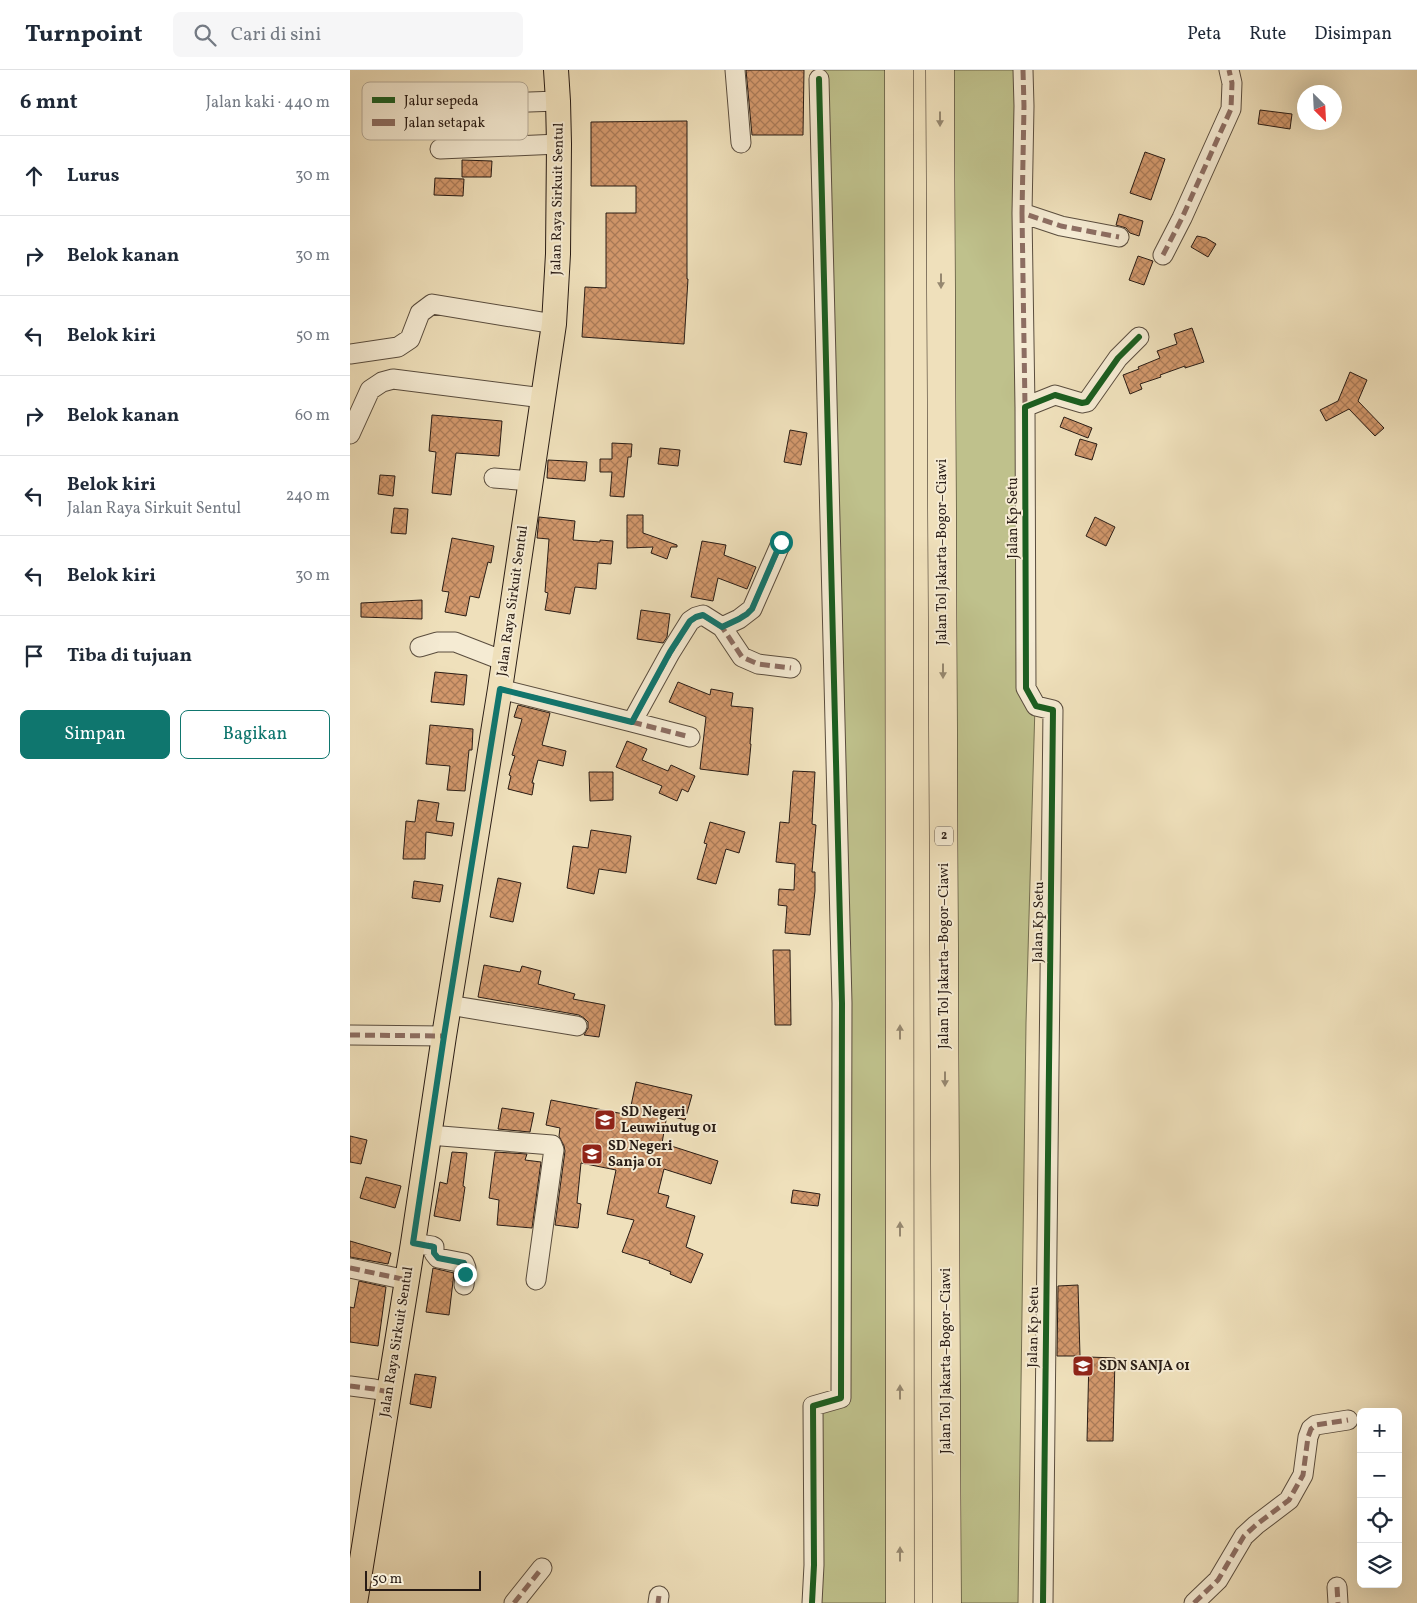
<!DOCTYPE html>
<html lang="id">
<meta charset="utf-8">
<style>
:root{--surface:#fff;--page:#f6f6f7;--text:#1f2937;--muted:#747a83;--line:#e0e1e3;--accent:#0f766e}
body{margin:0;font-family:Vollkorn,serif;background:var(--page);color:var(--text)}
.controls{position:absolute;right:15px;bottom:15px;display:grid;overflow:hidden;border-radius:8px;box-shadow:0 5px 20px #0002}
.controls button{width:45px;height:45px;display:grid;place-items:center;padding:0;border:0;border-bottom:1px solid var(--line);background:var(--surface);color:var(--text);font:25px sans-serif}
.compass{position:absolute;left:947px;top:15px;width:45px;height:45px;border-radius:50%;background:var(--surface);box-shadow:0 5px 20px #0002;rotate:156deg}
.scale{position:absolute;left:15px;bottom:12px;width:116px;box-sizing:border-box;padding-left:5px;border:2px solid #291c15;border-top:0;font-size:14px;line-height:18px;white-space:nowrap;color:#291c15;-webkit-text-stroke:4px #f5ebd3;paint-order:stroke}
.stop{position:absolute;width:15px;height:15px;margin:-11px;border:4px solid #0f766e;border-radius:50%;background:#fff}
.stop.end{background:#0f766e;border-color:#fff;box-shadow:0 1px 5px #0008}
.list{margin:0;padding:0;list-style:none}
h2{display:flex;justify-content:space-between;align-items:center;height:65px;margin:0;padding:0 20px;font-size:21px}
h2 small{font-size:16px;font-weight:400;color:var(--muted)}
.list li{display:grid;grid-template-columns:32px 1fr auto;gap:15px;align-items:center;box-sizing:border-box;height:80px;padding:0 20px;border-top:1px solid var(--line)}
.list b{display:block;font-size:19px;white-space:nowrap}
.list p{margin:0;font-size:16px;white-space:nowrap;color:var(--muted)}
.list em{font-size:16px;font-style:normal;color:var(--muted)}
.actions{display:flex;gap:10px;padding:15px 20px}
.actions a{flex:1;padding:11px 0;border:1px solid var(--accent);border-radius:8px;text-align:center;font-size:18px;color:var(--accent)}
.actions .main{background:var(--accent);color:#fff}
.icon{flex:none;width:28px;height:28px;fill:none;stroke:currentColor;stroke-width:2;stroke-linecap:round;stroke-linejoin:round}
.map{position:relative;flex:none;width:1067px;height:1533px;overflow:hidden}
header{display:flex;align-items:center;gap:30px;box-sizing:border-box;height:70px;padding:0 25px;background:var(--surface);border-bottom:1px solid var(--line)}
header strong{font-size:24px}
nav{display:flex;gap:28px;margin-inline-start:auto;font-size:18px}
.search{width:350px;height:45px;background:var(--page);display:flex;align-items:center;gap:12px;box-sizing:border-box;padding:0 18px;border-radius:8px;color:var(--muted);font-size:19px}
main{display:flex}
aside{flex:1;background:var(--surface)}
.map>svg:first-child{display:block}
</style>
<header>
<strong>Turnpoint</strong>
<div class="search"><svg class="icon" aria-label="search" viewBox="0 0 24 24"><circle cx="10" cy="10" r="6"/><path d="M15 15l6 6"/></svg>Cari di sini</div>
<nav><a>Peta</a><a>Rute</a><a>Disimpan</a></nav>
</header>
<main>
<aside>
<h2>6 mnt<small>Jalan kaki · 440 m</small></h2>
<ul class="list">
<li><svg class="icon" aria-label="ahead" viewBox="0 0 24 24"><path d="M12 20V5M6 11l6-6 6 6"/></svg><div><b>Lurus</b></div><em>30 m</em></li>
<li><svg class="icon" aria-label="right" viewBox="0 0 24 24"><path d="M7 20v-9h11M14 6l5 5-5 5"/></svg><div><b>Belok kanan</b></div><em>30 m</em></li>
<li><svg class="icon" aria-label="left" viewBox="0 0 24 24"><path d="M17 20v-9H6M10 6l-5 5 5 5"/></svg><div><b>Belok kiri</b></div><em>50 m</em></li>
<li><svg class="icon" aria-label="right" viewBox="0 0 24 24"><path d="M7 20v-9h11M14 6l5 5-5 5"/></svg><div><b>Belok kanan</b></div><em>60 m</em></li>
<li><svg class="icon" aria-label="left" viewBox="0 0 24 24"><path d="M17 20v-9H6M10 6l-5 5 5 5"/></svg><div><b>Belok kiri</b><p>Jalan Raya Sirkuit Sentul</p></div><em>240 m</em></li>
<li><svg class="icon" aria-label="left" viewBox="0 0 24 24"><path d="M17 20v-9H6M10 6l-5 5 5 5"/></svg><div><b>Belok kiri</b></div><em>30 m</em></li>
<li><svg class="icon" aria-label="arrive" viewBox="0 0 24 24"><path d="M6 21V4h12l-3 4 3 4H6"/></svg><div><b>Tiba di tujuan</b></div></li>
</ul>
<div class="actions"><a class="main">Simpan</a><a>Bagikan</a></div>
</aside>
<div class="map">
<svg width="1067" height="1533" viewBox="0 0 1067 1533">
<defs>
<pattern id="building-cross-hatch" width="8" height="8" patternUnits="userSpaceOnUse" patternTransform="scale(1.25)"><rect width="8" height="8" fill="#d2986c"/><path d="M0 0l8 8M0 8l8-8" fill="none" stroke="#aa7b58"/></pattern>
</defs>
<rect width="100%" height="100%" fill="#efe0bb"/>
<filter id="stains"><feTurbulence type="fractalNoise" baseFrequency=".004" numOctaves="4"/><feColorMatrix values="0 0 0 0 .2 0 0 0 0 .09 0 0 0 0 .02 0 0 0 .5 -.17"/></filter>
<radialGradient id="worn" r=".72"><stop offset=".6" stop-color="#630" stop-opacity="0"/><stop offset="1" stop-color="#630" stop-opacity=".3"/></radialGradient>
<path fill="#bfc18c" stroke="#746e50" d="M471 0H548L550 1533H461L463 1336 491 1328 469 9Z
M590 0H673L685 635 676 953 668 1533H597Z"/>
<path fill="url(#building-cross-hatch)" stroke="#291c15" d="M396 0H454L453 65H402Z
M910 40 942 44 940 59 908 54Z
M337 51V209H338L334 274 232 267 235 217 256 218V143H286V116H241V52Z
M795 82 815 89 801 130 780 123Z
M112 90 142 91 141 107H112Z
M85 108 114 109 113 126 84 125Z
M769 144 793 151 789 166 780 163 776 158 766 155Z
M847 166 856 168 866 174 858 187 841 177Z
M788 186 803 191 794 215 779 210Z
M842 258 854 292 835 298V296L810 305 811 307 790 314 792 319 780 324 773 305 789 299 788 297 810 288 807 281 827 274 824 264Z
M1000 302 1017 310 1008 331 1034 358 1025 366 999 339 976 351 970 340 988 331Z
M82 345 152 351 149 386 106 383 101 425 82 423 86 382 79 381Z
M714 347 742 358 738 368 710 357Z
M440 360 457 363 451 395 434 392Z
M730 369 747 374 742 390 725 385Z
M262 373 282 374 281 387H278L274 427 260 426 262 402H250V389H262Z
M310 378 330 380 328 396 308 394Z
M198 390 237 392 235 411 197 408Z
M30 405 45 406 43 426 28 424Z
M44 438 58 439 56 464 41 463Z
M277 445H293V463L327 475V477H321L317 489 301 483 303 477 277 478Z
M189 447 225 451 223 470 250 472V470L263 471 261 494 248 493 246 519 225 517 220 544 195 540 198 523 195 522 199 469 187 468Z
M745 447 765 457 756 476 736 466Z
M102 468 144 476 141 493 138 492 129 528 120 526 116 546 95 542 99 522 92 521Z
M352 471 376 475 374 485 406 497 397 519 368 508 363 531 341 527Z
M72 530V549L11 547V533Z
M291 540 320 544 317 567 313 573 287 569Z
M85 602 117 605 114 635 81 632Z
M328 612 360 625 361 619 383 623 381 636 403 638 400 674H401L398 705 350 699 356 647 319 632Z
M168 635 200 643 192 675 216 681 213 696 188 690 182 713H184L182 725 158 719 161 706 159 705 165 686 162 685 172 649 164 647Z
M80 655 123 659 122 680H119L115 721 97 720 100 696 76 694Z
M277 671 297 679 292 690 318 701 321 695 345 706 338 722 332 719 327 731 309 723 312 716 266 697Z
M443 701 465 702 462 754 466 755 462 802H465V821L460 865 435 863 437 836 428 835 429 819 444 820 445 794 426 792 430 752 439 753Z
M239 702H263V730L240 731Z
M68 730 89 733 86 751 104 753 102 766 76 762 75 789H53L56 751 65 752Z
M360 752 395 762 389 783 376 779 366 814 347 809 357 774 354 773Z
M241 760 281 766 276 803 249 799 244 824 217 818 223 776 238 778Z
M148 808 171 813 163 852 140 847Z
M64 811 93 815 90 832 62 828Z
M423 880H440L441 955H425Z
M134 895 170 902 172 896 191 901 188 914 225 924 223 929 255 935 249 967 234 965 238 958V952L234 948 229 945 128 927Z
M286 1012 342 1025 335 1050 317 1045 312 1073 368 1091 361 1114 314 1099 308 1123 319 1126 316 1137 345 1146 336 1177 353 1184 341 1213 320 1204 321 1202 299 1193 300 1191 272 1182 284 1150 257 1144 266 1100 231 1093 227 1133 231 1134 228 1158 205 1155 215 1081 214 1076 209 1066 210 1058 196 1055 201 1030 279 1045Z
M152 1038 184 1043 180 1062 148 1059Z
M0 1066 17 1070 11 1094 0 1092Z
M102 1082 117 1083 113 1116 115 1117 110 1151 84 1146 90 1112 97 1114Z
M145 1082 177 1084 175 1090 191 1092 182 1158 147 1155 149 1130 139 1128Z
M16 1107 51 1116 45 1138 10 1128Z
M443 1120 470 1124 468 1136 441 1133Z
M0 1171 41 1183 38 1194 0 1187Z
M83 1198 104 1203 99 1245 76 1242Z
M9 1211 36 1217 28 1276 0 1272V1237L4 1238Z
M728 1215 730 1286H707L708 1216Z
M739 1287 765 1288 763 1371H737Z
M65 1304 86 1307 81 1338 60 1334Z"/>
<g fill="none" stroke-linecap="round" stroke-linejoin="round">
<g stroke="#5a4d3e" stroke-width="21">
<path id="minor" d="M385 0 391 73
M673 0 674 36 672 143 711 156 769 167
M29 37 208 31
M90 79 209 74
M672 143 675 337
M813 185 832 148 881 39 882 13 879 0
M0 284 48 277 60 269 70 243 82 234 204 254
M0 364 20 320 32 312 43 309 193 328
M144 408 181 411
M372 557 389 549 402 539 431 473
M70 577 87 572H105L154 591
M150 619 282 652 320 583 340 551 346 547 353 545 372 557 392 587 408 594 441 598
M282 652 340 667
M99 935 227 956
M0 965 94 966
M79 1065 202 1075 204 1080 203 1086 186 1210
M63 1173 82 1176 84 1177V1183L88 1188 114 1193 116 1198 114 1215
M0 1198 57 1210
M0 1316 24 1319 39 1322
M987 1517 988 1533
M164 1533 192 1498
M308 1533 309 1526
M462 1533 464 1495 463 1336 491 1328 492 933 469 9
M693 1533 703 640 686 636 676 618 675 337 705 325 732 333 737 332 768 288 789 267
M844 1533 868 1510 894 1466 906 1455 939 1430 953 1405 958 1367 961 1359 966 1355 998 1350"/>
</g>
<g stroke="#291c15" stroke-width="26">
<path id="major" d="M5 1533 63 1173 94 966 150 619 204 254 208 184 209 74 208 31 206 0"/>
</g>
<g stroke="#291c15" stroke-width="29">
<path id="highway" d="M549 0 550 1533
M590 0 597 1533"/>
</g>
<use href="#minor" stroke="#f5ebd3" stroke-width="19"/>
<use href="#major" stroke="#efe0bb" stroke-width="24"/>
<use href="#highway" stroke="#efe0bb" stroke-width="28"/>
<path stroke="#8d6e63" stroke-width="5" stroke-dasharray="10 5" stroke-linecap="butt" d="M673 0 674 36 672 143 711 156 769 167
M672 143 675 337
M813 185 832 148 881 39 882 13 879 0
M372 557 389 549 402 539 431 473
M150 619 282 652 320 583 340 551 346 547 353 545 372 557 392 587 408 594 441 598
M282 652 340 667
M0 965 94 966
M63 1173 82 1176 84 1177V1183L88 1188 114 1193 116 1198 114 1215
M0 1198 57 1210
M0 1316 24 1319 39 1322
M987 1517 988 1533
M164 1533 192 1498
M308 1533 309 1526
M844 1533 868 1510 894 1466 906 1455 939 1430 953 1405 958 1367 961 1359 966 1355 998 1350"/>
<g stroke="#f5ebd3" stroke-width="9">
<path id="cycleway" d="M462 1533 464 1495 463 1336 491 1328 492 933 469 9
M693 1533 703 640 686 636 676 618 675 337 705 325 732 333 737 332 768 288 789 267"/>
</g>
<use href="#cycleway" stroke="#1b5e20" stroke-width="6"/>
</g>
<defs><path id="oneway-solid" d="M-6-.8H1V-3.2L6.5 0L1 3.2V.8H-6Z" transform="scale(1.25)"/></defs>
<g fill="#968870">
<use href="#oneway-solid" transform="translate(590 49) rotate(90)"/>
<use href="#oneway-solid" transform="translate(591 211) rotate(90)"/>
<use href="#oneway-solid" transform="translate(593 601) rotate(90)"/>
<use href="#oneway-solid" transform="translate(550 962) rotate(-90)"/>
<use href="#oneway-solid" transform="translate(595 1009) rotate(90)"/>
<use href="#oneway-solid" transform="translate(550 1159) rotate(-90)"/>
<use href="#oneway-solid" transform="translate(550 1322) rotate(-90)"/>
<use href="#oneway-solid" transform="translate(550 1484) rotate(-90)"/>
</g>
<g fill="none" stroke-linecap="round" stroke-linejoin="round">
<path stroke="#0f766e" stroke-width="6" d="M115 1204 116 1198 114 1193 88 1188 84 1183V1177L63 1173 94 966 150 619 282 652 320 582 340 551 346 547 353 545 372 557 389 549 397 544 402 539 431 472"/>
</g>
<defs>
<g id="school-square" transform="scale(1.125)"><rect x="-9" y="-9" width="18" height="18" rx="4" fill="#8f2418" stroke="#f5ebd3"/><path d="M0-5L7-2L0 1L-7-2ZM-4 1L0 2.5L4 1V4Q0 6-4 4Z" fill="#fff"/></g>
</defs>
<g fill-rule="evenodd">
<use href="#school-square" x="255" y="1050"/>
<use href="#school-square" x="242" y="1084"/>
<use href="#school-square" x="733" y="1296"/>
</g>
<g text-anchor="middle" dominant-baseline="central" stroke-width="4" stroke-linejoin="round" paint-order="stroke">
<rect fill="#f5ebd3" stroke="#665a4e" stroke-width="1" x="585" y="756.5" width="18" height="19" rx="4"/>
<g font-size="12" font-weight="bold" fill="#291c15">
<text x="594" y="766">2</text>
</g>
<g font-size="14" fill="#291c15" stroke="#f5ebd3">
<text transform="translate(208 129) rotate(-89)">Jalan Raya Sirkuit Sentul</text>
<text transform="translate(663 448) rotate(-90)">Jalan Kp Setu</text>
<text transform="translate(592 482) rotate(-90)">Jalan Tol Jakarta–Bogor–Ciawi</text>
<text transform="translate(163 531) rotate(-82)">Jalan Raya Sirkuit Sentul</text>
<text transform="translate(689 852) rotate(-89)">Jalan Kp Setu</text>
<text transform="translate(594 886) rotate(-90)">Jalan Tol Jakarta–Bogor–Ciawi</text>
<text transform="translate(684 1257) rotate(-89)">Jalan Kp Setu</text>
<text transform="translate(47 1272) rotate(-81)">Jalan Raya Sirkuit Sentul</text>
<text transform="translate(596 1291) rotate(-90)">Jalan Tol Jakarta–Bogor–Ciawi</text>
</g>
<g font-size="14" font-weight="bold" fill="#291c15" stroke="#f5ebd3" text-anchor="start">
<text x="271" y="1042">SD Negeri<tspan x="271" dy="16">Leuwinutug 01</tspan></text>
<text x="258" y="1076">SD Negeri<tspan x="258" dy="16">Sanja 01</tspan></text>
<text x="749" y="1296">SDN SANJA 01</text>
</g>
</g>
<rect x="12" y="12" width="166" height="58" rx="8" fill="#f5ebd3" stroke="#b8ad9a" stroke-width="1"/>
<rect x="22" y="27" width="23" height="6" fill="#1b5e20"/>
<rect x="22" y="49" width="23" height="7" fill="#8d6e63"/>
<g font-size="14" fill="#291c15">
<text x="54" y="35">Jalur sepeda</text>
<text x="54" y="57">Jalan setapak</text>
</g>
<rect width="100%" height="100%" filter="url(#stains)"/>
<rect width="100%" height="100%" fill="url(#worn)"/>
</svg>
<div class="controls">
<button>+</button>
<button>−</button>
<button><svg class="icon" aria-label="locate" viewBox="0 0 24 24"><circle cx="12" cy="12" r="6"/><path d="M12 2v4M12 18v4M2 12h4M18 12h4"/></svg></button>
<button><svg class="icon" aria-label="layers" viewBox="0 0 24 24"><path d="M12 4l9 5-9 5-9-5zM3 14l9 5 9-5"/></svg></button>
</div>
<svg class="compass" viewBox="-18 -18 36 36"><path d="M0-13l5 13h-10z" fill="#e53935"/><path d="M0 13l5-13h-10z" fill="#747a83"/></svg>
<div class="scale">50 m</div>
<div class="stop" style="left:431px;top:472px"></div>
<div class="stop end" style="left:115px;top:1204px"></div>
</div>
</main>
